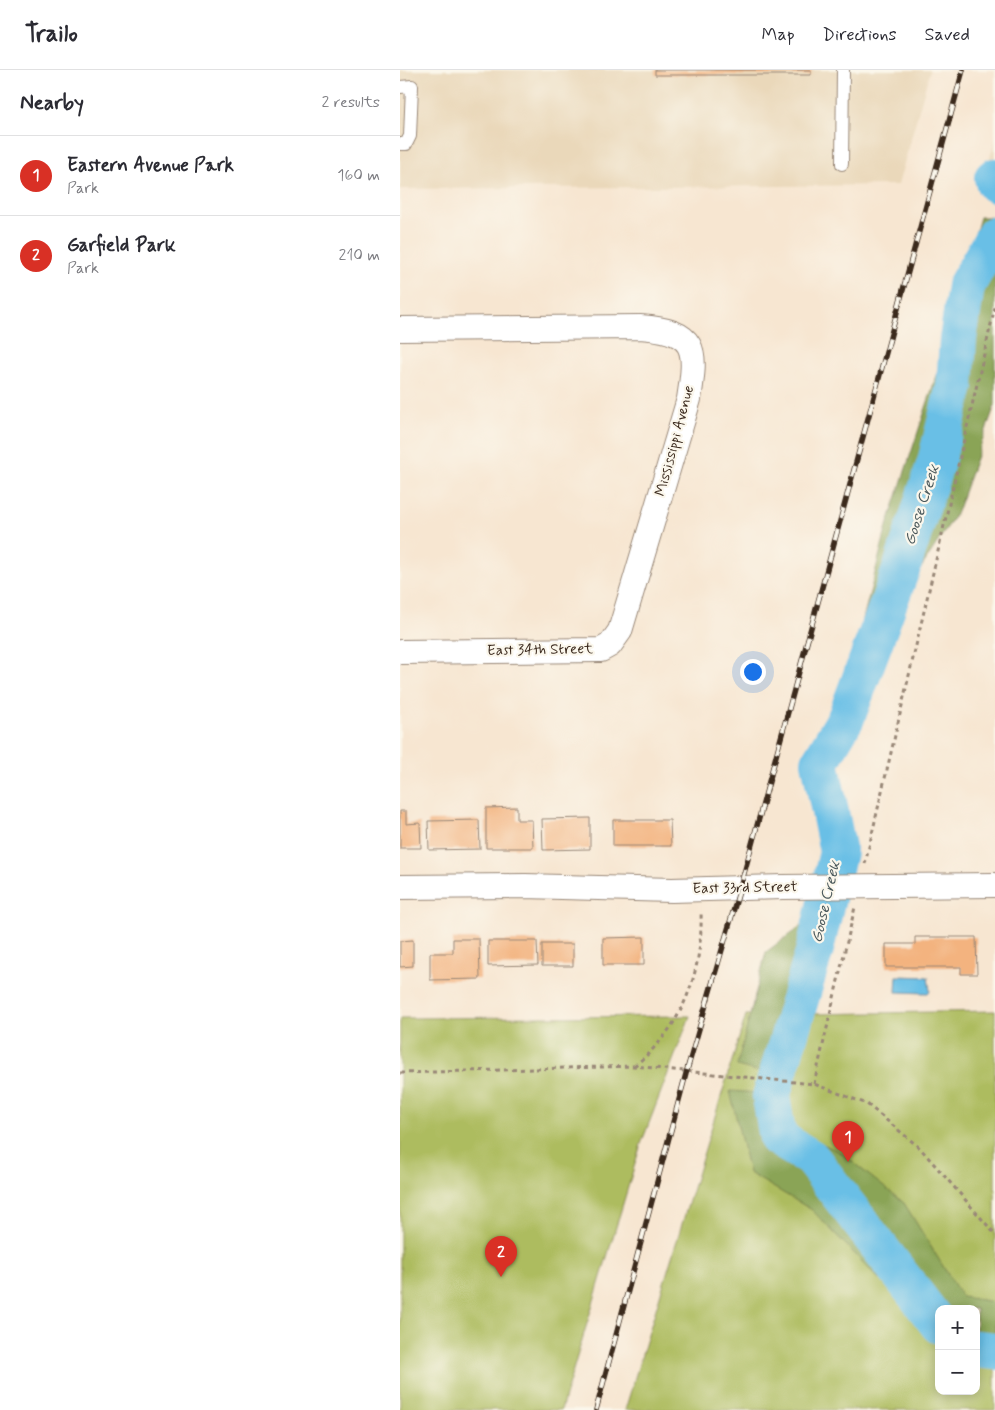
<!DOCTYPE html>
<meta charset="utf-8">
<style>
:root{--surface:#fff;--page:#f2f2f3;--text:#2b2b33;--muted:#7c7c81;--line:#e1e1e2;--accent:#d93025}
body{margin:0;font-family:Mynerve,sans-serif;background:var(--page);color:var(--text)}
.controls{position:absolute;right:15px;bottom:15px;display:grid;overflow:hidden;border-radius:10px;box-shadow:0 2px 12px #0003}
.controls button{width:45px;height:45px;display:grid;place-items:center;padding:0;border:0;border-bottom:1px solid var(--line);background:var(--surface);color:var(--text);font:25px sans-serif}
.you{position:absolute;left:352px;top:601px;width:18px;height:18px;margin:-12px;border:4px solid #fff;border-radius:50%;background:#1a73e8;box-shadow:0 0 0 8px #1a73e833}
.badge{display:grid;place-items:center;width:32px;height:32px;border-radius:50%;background:var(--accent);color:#fff;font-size:16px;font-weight:700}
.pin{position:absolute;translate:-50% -41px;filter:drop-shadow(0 1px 2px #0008)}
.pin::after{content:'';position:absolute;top:26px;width:18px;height:15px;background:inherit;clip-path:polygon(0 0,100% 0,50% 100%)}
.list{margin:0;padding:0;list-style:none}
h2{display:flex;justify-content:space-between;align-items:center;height:65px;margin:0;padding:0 20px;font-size:21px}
h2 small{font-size:16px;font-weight:400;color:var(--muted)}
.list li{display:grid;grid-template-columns:32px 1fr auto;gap:15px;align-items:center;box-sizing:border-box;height:80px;padding:0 20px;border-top:1px solid var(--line)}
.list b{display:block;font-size:19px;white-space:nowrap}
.list p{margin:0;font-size:16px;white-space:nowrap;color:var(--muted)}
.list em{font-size:16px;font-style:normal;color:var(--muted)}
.map{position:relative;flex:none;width:595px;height:1340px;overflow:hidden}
header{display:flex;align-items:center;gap:30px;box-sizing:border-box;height:70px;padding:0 25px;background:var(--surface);border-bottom:1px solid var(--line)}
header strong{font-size:24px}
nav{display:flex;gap:28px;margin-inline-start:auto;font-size:18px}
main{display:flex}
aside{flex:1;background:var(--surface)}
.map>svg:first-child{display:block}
</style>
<header>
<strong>Trailo</strong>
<nav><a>Map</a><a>Directions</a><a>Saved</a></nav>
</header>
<main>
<aside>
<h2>Nearby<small>2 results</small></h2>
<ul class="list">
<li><span class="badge">1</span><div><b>Eastern Avenue Park</b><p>Park</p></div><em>160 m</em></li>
<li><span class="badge">2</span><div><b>Garfield Park</b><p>Park</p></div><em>210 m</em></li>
</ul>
</aside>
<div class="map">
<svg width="595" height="1340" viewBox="0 0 595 1340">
<rect width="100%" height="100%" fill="#fbf7ec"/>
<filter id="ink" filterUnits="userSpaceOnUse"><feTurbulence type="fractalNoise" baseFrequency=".02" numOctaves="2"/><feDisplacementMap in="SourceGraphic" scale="10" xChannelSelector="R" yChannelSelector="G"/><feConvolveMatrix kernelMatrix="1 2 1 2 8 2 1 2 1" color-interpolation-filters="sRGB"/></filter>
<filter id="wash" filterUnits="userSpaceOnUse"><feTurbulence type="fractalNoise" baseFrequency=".0096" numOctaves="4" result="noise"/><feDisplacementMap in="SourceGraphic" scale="20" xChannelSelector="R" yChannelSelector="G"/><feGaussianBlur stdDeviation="1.12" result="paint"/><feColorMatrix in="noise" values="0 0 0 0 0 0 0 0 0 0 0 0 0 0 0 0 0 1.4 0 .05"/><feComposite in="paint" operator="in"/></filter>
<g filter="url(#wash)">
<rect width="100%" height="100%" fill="#f7e6d1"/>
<path fill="#ead8ba" d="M0 0H530L498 115 0 119Z
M595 70V114H582Z"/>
<path fill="#adbc5f" stroke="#74733e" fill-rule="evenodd" d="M595 941V1340H225L346 945ZM539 1239H576V1321H539Z
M290 946 241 1074 161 1340H0V948Z"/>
<path fill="#8aa456" stroke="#62673a" d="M580 147H595V335L557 442 474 571 463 549 487 456 536 307Z
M410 849 364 1003 337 996 366 882Z
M330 1021 388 1025 395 1061 440 1082 504 1133 562 1227 595 1232V1268H583L576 1264V1239H539V1243L478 1208 412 1140 349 1103Z"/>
<path fill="#69bfe6" stroke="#527482" d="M497 906 528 907 530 921 528 923 496 922Z"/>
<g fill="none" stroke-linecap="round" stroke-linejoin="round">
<path stroke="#69bfe6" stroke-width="38" d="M595 107 593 108 595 114
M539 1255 411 1088 378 1068 371 1027 415 879 438 782 420 692 446 648 502 497 536 392 555 316 558 269 566 216 595 165
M576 1279 595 1281"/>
</g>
<g id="blocks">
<path fill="#f3b37f" d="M255 0H411V5H255Z
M117 737V750H132L133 778H86V738Z
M0 741H6V754L20 753 21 778H0Z
M190 748V779L143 780 142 749Z
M79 750 80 779 29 780 28 751Z
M213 750H270L271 776H213Z
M244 867V895H203V868Z
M515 867H576L577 904H561V897H486V874H515Z
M53 869H79L80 909 30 910V883H53Z
M13 870V896L0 897V871Z
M88 871H137L138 895 88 896Z
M142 874H173V896H142Z"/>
</g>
</g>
<g filter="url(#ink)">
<use href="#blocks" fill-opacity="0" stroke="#998878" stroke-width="1"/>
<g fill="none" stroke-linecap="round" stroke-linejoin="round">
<g stroke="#998878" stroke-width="14">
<path id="service" d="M0 17 12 16 10 66 6 74H0
M442 94 443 0"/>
</g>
<g stroke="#998878" stroke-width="26">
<path id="minor" d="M0 259 240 257C297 261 297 278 289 329L220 561 210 575 201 580 0 582
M493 816 595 815
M0 817 125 816 272 820 383 817"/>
</g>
<path stroke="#998878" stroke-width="3" stroke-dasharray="4 4" stroke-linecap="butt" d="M465 794 595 237
M234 996C283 958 303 902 301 841
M0 1003 234 996 414 1014 467 1034 520 1078 595 1164
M414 1014 455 837"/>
<use href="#service" stroke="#fff" stroke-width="12"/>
<use href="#minor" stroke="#fff" stroke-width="24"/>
<g stroke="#3b2a1e" stroke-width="5.5">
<path id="rail" d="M196 1340 287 1000 340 818 563 0"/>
</g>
<use href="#rail" stroke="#fbf7ec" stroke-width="4" stroke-dasharray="11" stroke-linecap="butt"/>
<g stroke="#998878" stroke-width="26" stroke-linecap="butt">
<path id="minor-bridge" d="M383 817 493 816"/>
</g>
<use href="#minor-bridge" stroke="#fff" stroke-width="24"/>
</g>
</g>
<g text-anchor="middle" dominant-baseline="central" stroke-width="4.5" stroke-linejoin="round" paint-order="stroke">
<g font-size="15" fill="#3b2a1e" stroke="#fbf7ec">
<text transform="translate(275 371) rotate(-75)">Mississippi Avenue</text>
<text transform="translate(140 580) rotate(-1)">East 34th Street</text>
<text transform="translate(345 818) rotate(-1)">East 33rd Street</text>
</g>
<g font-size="16" font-style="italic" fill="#49575a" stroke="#fbf7ec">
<text transform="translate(522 435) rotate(-72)">Goose Creek</text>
<text transform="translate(426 832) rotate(-77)">Goose Creek</text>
</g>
</g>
</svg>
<div class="controls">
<button>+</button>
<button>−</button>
</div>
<div class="you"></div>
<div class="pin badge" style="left:448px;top:1092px">1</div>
<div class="pin badge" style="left:101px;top:1207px">2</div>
</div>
</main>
